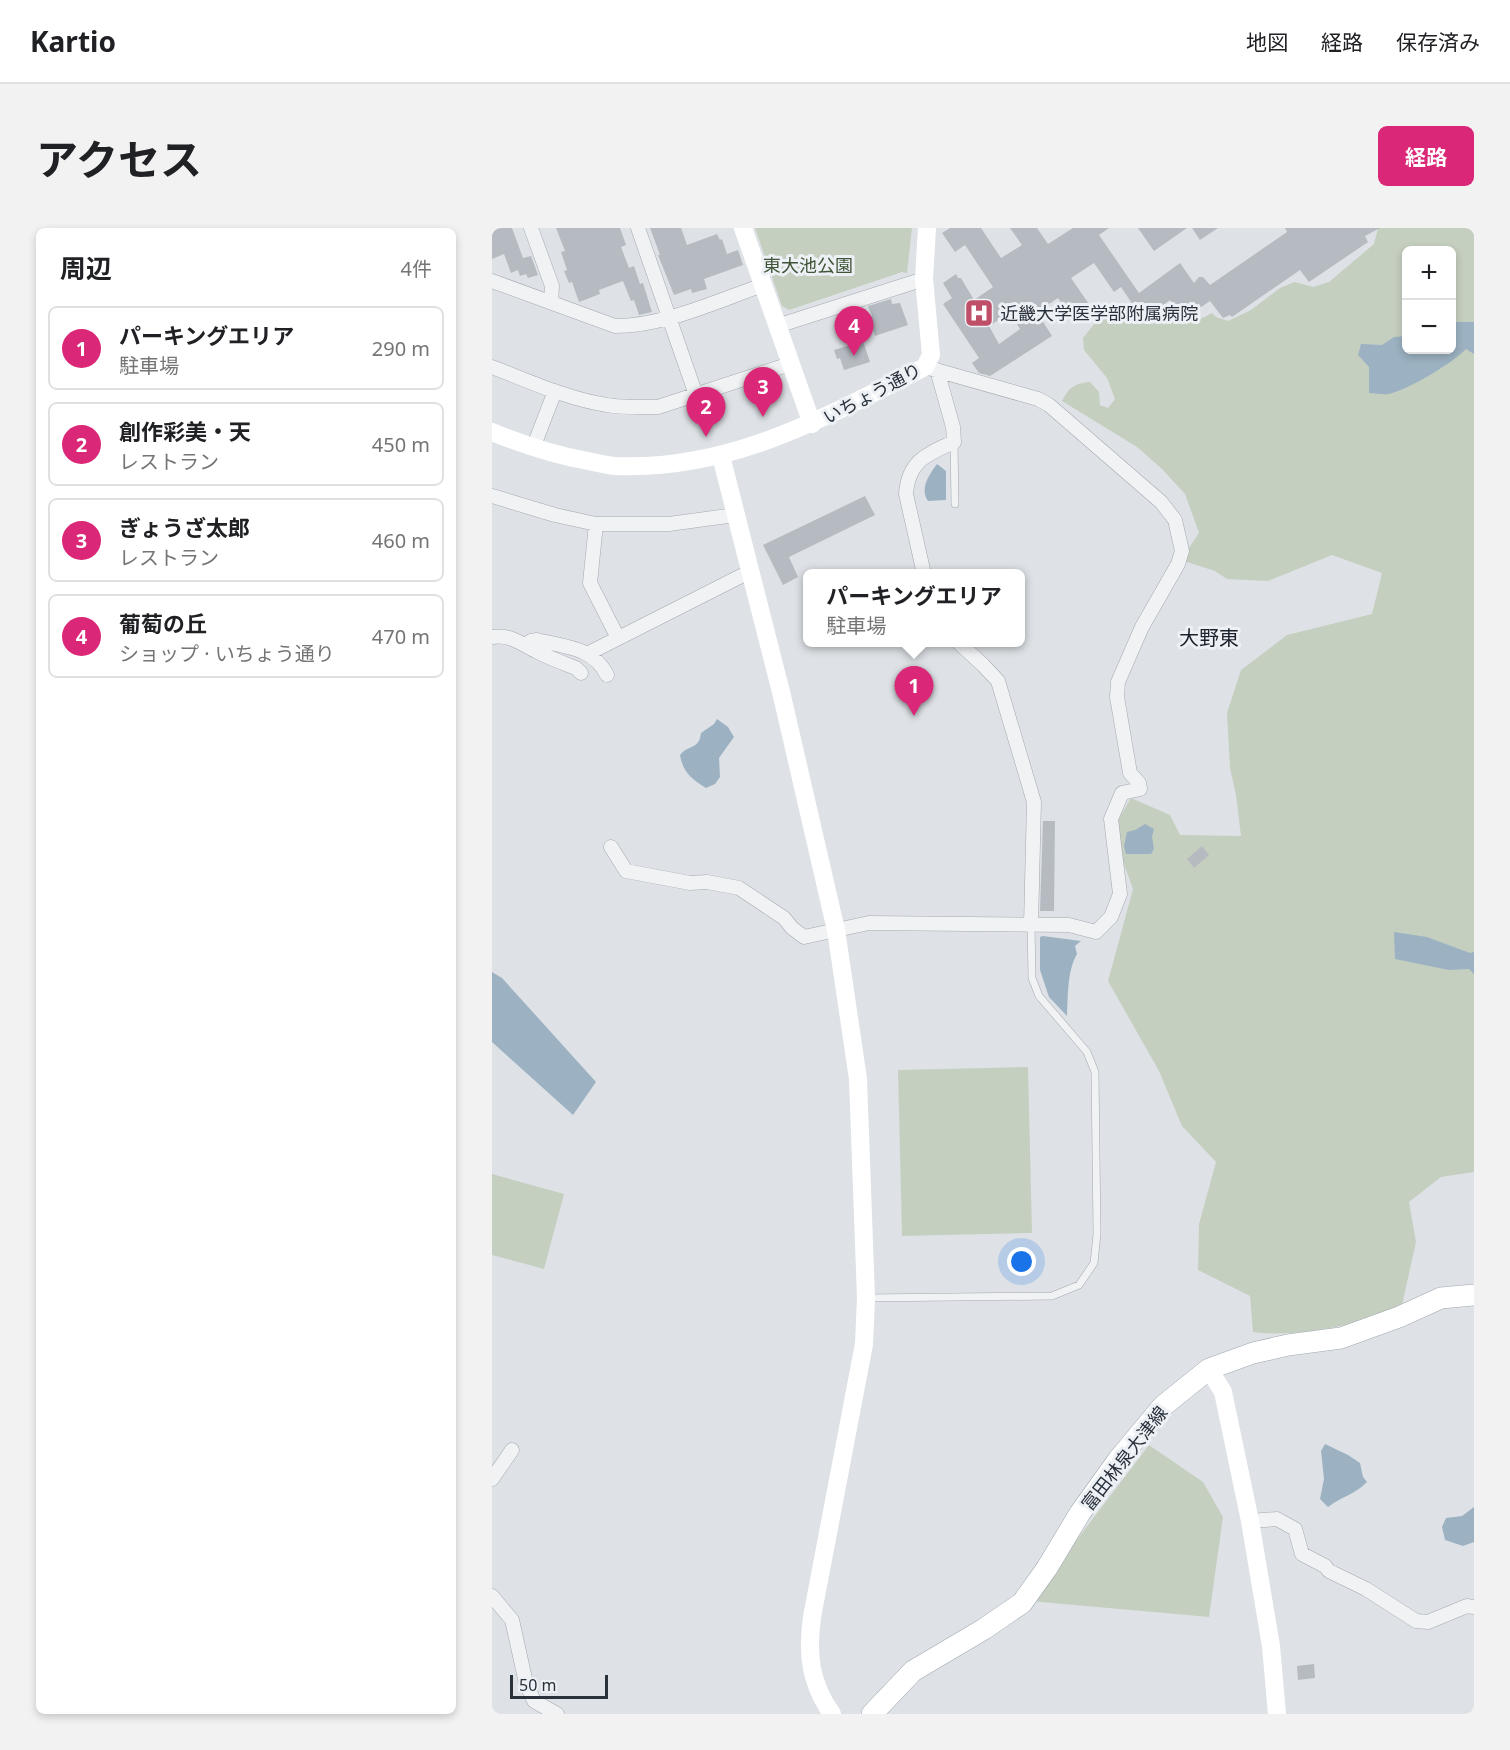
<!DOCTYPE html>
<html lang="ja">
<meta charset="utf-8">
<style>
:root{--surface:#fff;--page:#f2f2f2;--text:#202124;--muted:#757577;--line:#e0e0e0;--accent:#db2777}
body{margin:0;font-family:"Noto Sans","Noto Sans JP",sans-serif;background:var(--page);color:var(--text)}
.controls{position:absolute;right:18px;top:18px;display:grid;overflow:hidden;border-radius:9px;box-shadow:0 3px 9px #0003}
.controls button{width:54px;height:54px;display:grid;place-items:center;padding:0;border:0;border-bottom:2px solid var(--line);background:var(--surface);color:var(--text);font:30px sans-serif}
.scale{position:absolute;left:18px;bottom:15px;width:98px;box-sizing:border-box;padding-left:6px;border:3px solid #29313b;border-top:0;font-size:16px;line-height:21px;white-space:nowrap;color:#29313b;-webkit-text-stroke:4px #edf0f4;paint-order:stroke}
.you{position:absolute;left:530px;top:1034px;width:21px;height:21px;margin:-15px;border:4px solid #fff;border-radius:50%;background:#1a73e8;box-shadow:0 0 0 9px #1a73e833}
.badge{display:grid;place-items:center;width:39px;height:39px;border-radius:50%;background:var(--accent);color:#fff;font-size:20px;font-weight:700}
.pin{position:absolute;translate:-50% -50px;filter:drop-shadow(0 2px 3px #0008)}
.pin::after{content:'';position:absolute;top:32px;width:21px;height:18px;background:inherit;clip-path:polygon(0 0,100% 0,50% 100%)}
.popup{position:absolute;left:311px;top:341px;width:222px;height:78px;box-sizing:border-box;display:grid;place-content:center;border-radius:9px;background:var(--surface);filter:drop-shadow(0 2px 4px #0005);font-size:20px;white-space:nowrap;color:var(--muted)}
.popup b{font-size:22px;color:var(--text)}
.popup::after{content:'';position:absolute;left:50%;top:100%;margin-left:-12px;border:12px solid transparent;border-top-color:var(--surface)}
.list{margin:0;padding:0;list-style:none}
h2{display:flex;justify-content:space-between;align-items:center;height:78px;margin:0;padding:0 24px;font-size:26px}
h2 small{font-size:20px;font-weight:400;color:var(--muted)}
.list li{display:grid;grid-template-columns:39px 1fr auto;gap:18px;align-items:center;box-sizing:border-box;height:84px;margin:0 12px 12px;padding:0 12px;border:2px solid var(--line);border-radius:9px}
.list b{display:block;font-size:22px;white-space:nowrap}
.list p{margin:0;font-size:20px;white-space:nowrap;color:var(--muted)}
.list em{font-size:20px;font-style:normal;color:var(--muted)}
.map{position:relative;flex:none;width:982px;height:1486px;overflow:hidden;border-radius:9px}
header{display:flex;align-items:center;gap:36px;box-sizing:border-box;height:84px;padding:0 30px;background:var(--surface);border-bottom:2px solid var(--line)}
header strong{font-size:28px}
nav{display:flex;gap:33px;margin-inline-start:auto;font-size:21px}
.intro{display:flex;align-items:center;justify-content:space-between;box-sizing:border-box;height:144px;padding:0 36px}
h1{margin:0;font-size:42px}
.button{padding:15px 27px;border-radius:9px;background:var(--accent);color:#fff;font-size:21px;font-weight:700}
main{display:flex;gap:36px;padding:0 36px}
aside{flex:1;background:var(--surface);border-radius:9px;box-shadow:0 3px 9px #0003}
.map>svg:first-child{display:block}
</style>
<header>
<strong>Kartio</strong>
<nav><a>地図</a><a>経路</a><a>保存済み</a></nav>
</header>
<div class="intro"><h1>アクセス</h1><a class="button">経路</a></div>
<main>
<aside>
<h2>周辺<small>4件</small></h2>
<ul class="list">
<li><span class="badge">1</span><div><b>パーキングエリア</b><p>駐車場</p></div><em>290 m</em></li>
<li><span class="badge">2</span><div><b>創作彩美・天</b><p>レストラン</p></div><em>450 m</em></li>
<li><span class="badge">3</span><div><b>ぎょうざ太郎</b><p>レストラン</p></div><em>460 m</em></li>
<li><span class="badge">4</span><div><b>葡萄の丘</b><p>ショップ · いちょう通り</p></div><em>470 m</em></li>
</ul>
</aside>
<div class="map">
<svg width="982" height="1486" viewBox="0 0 982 1486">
<rect width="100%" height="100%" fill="#dee2e6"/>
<path fill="#c5cfc0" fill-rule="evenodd" d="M263 0H420L415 45 410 44 297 82 290 78Z
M886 0H982V944L949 949 917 974 924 1014 910 1077C873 1097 802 1110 761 1104L758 1068 706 1042 707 996 724 934 690 898 667 843 616 753 641 661 629 628 626 592 639 570 678 587 688 607 749 608 744 567 738 540 735 485 749 442 795 407 880 386 890 345 840 327 776 353 735 351 723 343 692 333 697 320 707 305 693 266 670 241 645 219 570 173C577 159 584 155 598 154L607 164 608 177 616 180 623 171 615 150 592 122 591 110 603 95 628 81 661 96 678 88C693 99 705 93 720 85L724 89 736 93 759 82 788 60 803 54 821 59 837 54 882 16ZM914 22H960V122H914Z
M536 839 540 1005 410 1008 406 842Z
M0 946 72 966 52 1041 0 1027Z
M657 1217 711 1254 731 1289 717 1389 538 1373Z"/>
<path fill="#9cb2c2" d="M960 94H982V126L974 121C961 135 914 163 896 166 890 167 883 165 877 165V139L866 127 869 116 890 117 902 109 914 108V122H960Z
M445 236 454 243V272L436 273C427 260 438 246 445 236Z
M225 491 236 499 242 509 227 530 228 549 223 556 214 560C200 551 191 545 188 527 197 516 207 522 209 505L222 496Z
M653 596 662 601 660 609 662 621 659 626H634L632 618 635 604 643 602Z
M902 704 935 709 978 725 982 724V746L977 741 957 742 903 731Z
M551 708 589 713 583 718 585 726C575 743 576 769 575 788L557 769 548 742V709Z
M0 744 10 750 104 854 81 887 0 814Z
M833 1216 856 1227 868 1235 871 1249 875 1254C864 1266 849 1269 836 1279L828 1271 832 1251 829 1223Z
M982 1279V1314L971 1318 953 1312 950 1299 954 1290 970 1288Z"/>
<path fill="#b6bbc2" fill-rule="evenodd" d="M0 0H20L31 30 39 28 46 47 36 50 34 46 28 48 26 42 19 45 12 26 0 31Z
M64 0H128L134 17 129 19 137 40 142 38 148 56 151 55 160 84 147 87 142 72 139 73 131 53 107 62 108 66 87 74 80 54 77 55 72 43 75 42 69 24 73 23Z
M158 0H189L195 17 225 6 228 12 230 11 235 26 246 22 251 37 212 51 215 61 200 65 199 61 182 67 166 27H168Z
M458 0H489L509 30 530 17 518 0H545L556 16 581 0H617L607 7 647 65 688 35 702 55 707 49H711L718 57 795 4 793 0H888L873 8 876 14 817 54 808 42 740 89 738 87 731 90 718 73 699 86 697 84 689 89 678 72 658 87 650 76 643 80 629 59 622 64 602 35 579 50 599 79 581 91 566 70 545 84 560 108 498 148 487 145 480 135 487 130 451 76 460 70 451 55 464 46 466 50H469L482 72 501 59 473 17 463 24 450 5ZM518 85 528 101 507 116 497 98Z
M646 0H695L662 23Z
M700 0H726L708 12Z
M399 71 400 76 408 75 416 97 383 108 376 90 380 88 376 78Z
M371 113 378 134 352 142 348 130 345 131 342 122Z
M373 268 383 287 297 329 306 349 291 357 271 317Z
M551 593H563L562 683H548Z
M710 618 717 627 702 640 695 631Z
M822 1436 823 1450 806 1452 805 1438Z"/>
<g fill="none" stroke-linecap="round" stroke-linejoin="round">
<g stroke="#a4a9af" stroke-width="8">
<path id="lane" d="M462 214 463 276
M374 1070 560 1068 587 1057 602 1035 605 1006 603 844 595 824 547 768 540 750 539 697"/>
</g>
<g stroke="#a4a9af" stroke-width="15">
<path id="street" d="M39 0 60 58 59 74
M146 0 204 167
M0 53 123 98C172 98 225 73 271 57
M285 98 432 51
M0 139C37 153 75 171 115 177 131 180 149 179 166 179L298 136
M41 220 63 163
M0 268 63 287 104 296H177L243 287
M104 296 98 355 126 410
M432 346 414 266C416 233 435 226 462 214L461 199 445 142
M0 409C19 406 29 416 44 423 57 430 71 435 84 440L89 445
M466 414 491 437 506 453 542 574 539 697
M35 417 39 413 45 412C73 419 101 419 115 447
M97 425 257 344
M119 619 134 643 198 655 215 654 247 660 292 690 300 700 312 709 377 695 577 697 604 704 619 689 628 666 619 591 630 565 648 561 647 555 638 545 625 469 626 454 650 399 686 336 690 323 683 292 669 274 557 177 546 171 433 139
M0 1251 20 1222
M758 1293 785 1291 803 1301 810 1326 833 1338 837 1343 874 1361 924 1393 936 1394 975 1378 982 1379
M0 1368 20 1392 34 1455 42 1473 65 1486"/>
</g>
<g stroke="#9ea7b0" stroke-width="22">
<path id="primary" d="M380 1486 421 1443 492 1401 530 1375 555 1340 588 1285 626 1232 671 1178 717 1141 761 1125 796 1117 849 1110 907 1089 949 1070 982 1067"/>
</g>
<use href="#lane" stroke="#f0f2f4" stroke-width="7"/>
<use href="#street" stroke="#f0f2f4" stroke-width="14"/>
<path stroke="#fff" stroke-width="18" d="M251 0 320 196
M0 204C32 217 62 227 96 233 105 235 114 237 123 238 239 243 333 189 433 139L439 127 432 51 435 0
M229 228 290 468 344 702 366 851 374 1070 372 1116 320 1389C315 1426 318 1455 340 1486
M717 1141 731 1164 758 1293 779 1418 785 1486"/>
<use href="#primary" stroke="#fff" stroke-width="21"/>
</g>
<defs>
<g id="hospital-square" transform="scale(1.5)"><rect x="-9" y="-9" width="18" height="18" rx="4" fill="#bf4e69" stroke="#edf0f4"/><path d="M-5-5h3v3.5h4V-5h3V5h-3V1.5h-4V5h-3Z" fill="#fff"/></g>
</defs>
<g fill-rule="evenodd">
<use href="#hospital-square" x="487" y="85"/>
</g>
<g text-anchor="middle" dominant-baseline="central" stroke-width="6" stroke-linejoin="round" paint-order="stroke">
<g font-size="18" fill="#405537" stroke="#edf0f4">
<text x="316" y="37">東大池公園</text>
</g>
<g font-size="18" fill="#29313b" stroke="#edf0f4" text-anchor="start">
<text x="508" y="85">近畿大学医学部附属病院</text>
</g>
<g font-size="18" fill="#29313b" stroke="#edf0f4">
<text transform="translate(380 165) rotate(-28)">いちょう通り</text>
<text transform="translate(632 1230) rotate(-52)">富田林泉大津線</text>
</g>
<g font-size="20" fill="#1b222b" stroke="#edf0f4">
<text x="717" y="409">大野東</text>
</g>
</g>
</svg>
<div class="controls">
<button>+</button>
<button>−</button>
</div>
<div class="scale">50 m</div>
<div class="you"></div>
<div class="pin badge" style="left:422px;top:488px">1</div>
<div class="popup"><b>パーキングエリア</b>駐車場</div>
<div class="pin badge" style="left:214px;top:209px">2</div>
<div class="pin badge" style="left:271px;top:189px">3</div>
<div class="pin badge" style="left:362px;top:128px">4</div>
</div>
</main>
